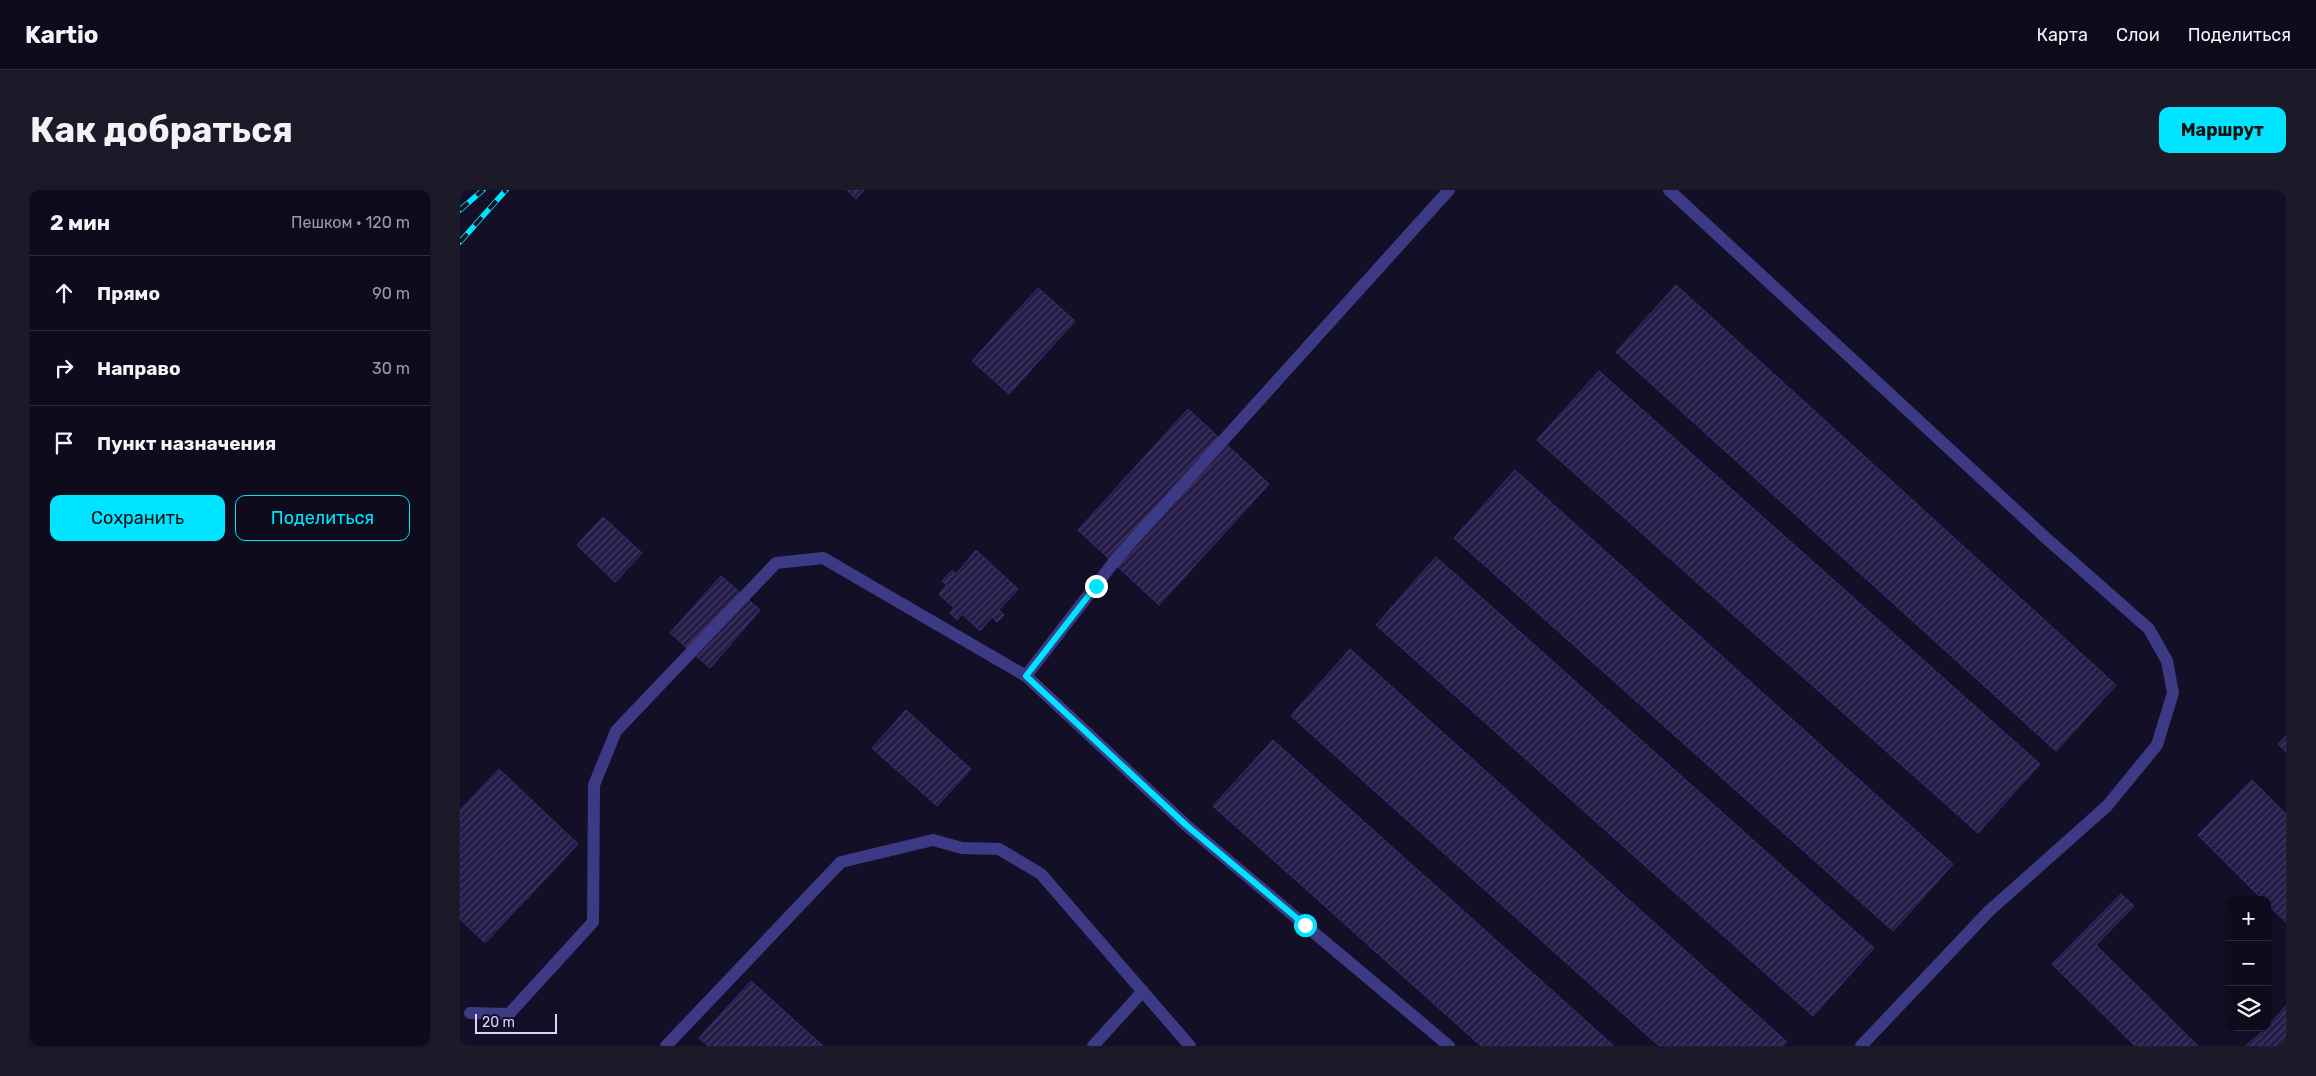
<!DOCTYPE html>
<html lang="ru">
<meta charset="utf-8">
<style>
:root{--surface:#0e0b1c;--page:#1c1929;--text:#f1f3f6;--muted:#9b9ba3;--line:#2e2b3b;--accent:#00e5ff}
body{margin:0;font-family:Rubik,sans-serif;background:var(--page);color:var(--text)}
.controls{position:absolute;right:15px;bottom:15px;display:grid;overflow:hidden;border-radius:10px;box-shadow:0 1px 4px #0004}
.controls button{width:45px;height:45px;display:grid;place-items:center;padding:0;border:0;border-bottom:1px solid var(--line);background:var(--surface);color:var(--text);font:25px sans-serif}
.scale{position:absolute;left:15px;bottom:12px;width:82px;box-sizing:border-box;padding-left:5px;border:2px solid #d9d4ff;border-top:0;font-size:14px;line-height:18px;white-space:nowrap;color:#d9d4ff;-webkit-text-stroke:4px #130f26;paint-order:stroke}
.stop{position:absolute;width:15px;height:15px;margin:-11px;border:4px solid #00e5ff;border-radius:50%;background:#fff}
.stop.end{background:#00e5ff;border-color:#fff;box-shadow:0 1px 5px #0008}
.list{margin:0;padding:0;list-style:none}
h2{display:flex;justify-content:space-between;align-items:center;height:65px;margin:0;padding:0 20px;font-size:21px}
h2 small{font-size:16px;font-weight:400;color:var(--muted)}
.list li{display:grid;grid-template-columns:32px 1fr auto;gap:15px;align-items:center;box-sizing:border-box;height:75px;padding:0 20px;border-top:1px solid var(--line)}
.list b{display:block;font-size:19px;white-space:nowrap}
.list em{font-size:16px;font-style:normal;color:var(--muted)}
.actions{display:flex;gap:10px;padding:15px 20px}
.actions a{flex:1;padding:11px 0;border:1px solid var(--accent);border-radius:10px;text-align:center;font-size:18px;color:var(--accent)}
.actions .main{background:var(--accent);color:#111}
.icon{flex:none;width:28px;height:28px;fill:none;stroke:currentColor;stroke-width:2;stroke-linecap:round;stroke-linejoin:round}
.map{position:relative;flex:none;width:1826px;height:856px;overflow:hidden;border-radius:10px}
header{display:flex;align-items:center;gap:30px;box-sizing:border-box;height:70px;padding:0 25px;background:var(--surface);border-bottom:1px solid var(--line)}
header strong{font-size:24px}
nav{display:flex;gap:28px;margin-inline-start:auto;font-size:18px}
.intro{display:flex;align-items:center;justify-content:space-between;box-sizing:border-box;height:120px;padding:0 30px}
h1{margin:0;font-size:35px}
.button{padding:12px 22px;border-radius:10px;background:var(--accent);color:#111;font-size:18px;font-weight:700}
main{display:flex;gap:30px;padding:0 30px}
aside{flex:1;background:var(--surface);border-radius:10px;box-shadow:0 1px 4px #0004}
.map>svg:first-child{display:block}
</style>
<header>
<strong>Kartio</strong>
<nav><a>Карта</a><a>Слои</a><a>Поделиться</a></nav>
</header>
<div class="intro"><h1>Как добраться</h1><a class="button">Маршрут</a></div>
<main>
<aside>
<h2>2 мин<small>Пешком · 120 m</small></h2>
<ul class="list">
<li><svg class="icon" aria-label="ahead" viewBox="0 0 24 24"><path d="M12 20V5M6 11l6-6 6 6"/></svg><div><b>Прямо</b></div><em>90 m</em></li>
<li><svg class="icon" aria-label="right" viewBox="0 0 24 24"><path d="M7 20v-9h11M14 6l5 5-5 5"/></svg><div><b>Направо</b></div><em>30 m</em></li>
<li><svg class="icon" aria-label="arrive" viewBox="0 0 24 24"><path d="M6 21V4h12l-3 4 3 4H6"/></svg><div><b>Пункт назначения</b></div></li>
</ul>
<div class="actions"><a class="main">Сохранить</a><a>Поделиться</a></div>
</aside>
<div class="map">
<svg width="1826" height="856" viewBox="0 0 1826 856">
<defs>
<pattern id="building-hatch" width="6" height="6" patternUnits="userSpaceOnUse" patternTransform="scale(1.25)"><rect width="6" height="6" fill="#241b47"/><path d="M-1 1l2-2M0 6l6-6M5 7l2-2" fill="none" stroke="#433b63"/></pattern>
</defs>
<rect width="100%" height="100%" fill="#130f26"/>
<path fill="url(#building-hatch)" stroke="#3b2d73" d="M387 0H404L396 9Z
M1216 95 1656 495 1596 561 1156 162Z
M578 98 615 131 549 204 512 171Z
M1139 181 1580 574 1518 643 1077 250Z
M728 219 809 294 699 415 618 340Z
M1055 280 1493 674 1433 741 994 348Z
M143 327 182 363 155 392 117 355Z
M516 360 558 399 539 420 544 425 537 432 532 427 520 441 502 424 497 430 490 423 494 418 479 404 487 395 482 391 492 380 496 384Z
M976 367 1414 758 1353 826 916 435Z
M261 386 300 420 250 478 210 443Z
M890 459 1327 852 1323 856H1199L831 526Z
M446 520 511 579 477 616 412 558Z
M1826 546V562L1818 554Z
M813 550 1154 856H1021L753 616Z
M39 579 118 654 25 753 0 729V620Z
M1792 590 1826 624V732L1807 714V710H1803L1738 645Z
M1661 704 1674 716 1636 755 1738 856H1675L1592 774Z
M291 791 363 856H248L239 848Z
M1826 816V856H1786L1807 837Z"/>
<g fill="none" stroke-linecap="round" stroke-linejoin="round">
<path stroke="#3d3a85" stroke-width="12" d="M1209 0 1587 349 1689 439 1707 471 1713 503 1697 555 1647 616 1529 721 1401 856
M566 486 657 368 989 0
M10 823 49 824 133 732 134 595 156 541 316 373 363 368 566 486 726 635 989 856
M206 856 381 672 473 650 502 658 539 659 581 684 730 856
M633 856 683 801"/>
<g stroke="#00e5ff" stroke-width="5.5">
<path id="rail" d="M0 20 23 0
M0 52 46 0"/>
</g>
<use href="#rail" stroke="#130f26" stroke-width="4" stroke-dasharray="11" stroke-linecap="butt"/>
</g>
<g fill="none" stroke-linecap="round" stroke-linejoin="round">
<path stroke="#00e5ff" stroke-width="6" d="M636 396 566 486 726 635 845 735"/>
</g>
</svg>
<div class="controls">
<button>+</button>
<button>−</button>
<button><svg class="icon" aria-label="layers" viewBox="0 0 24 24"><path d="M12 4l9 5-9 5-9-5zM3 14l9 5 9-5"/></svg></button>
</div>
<div class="scale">20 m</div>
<div class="stop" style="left:845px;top:735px"></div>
<div class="stop end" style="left:636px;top:396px"></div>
</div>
</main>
